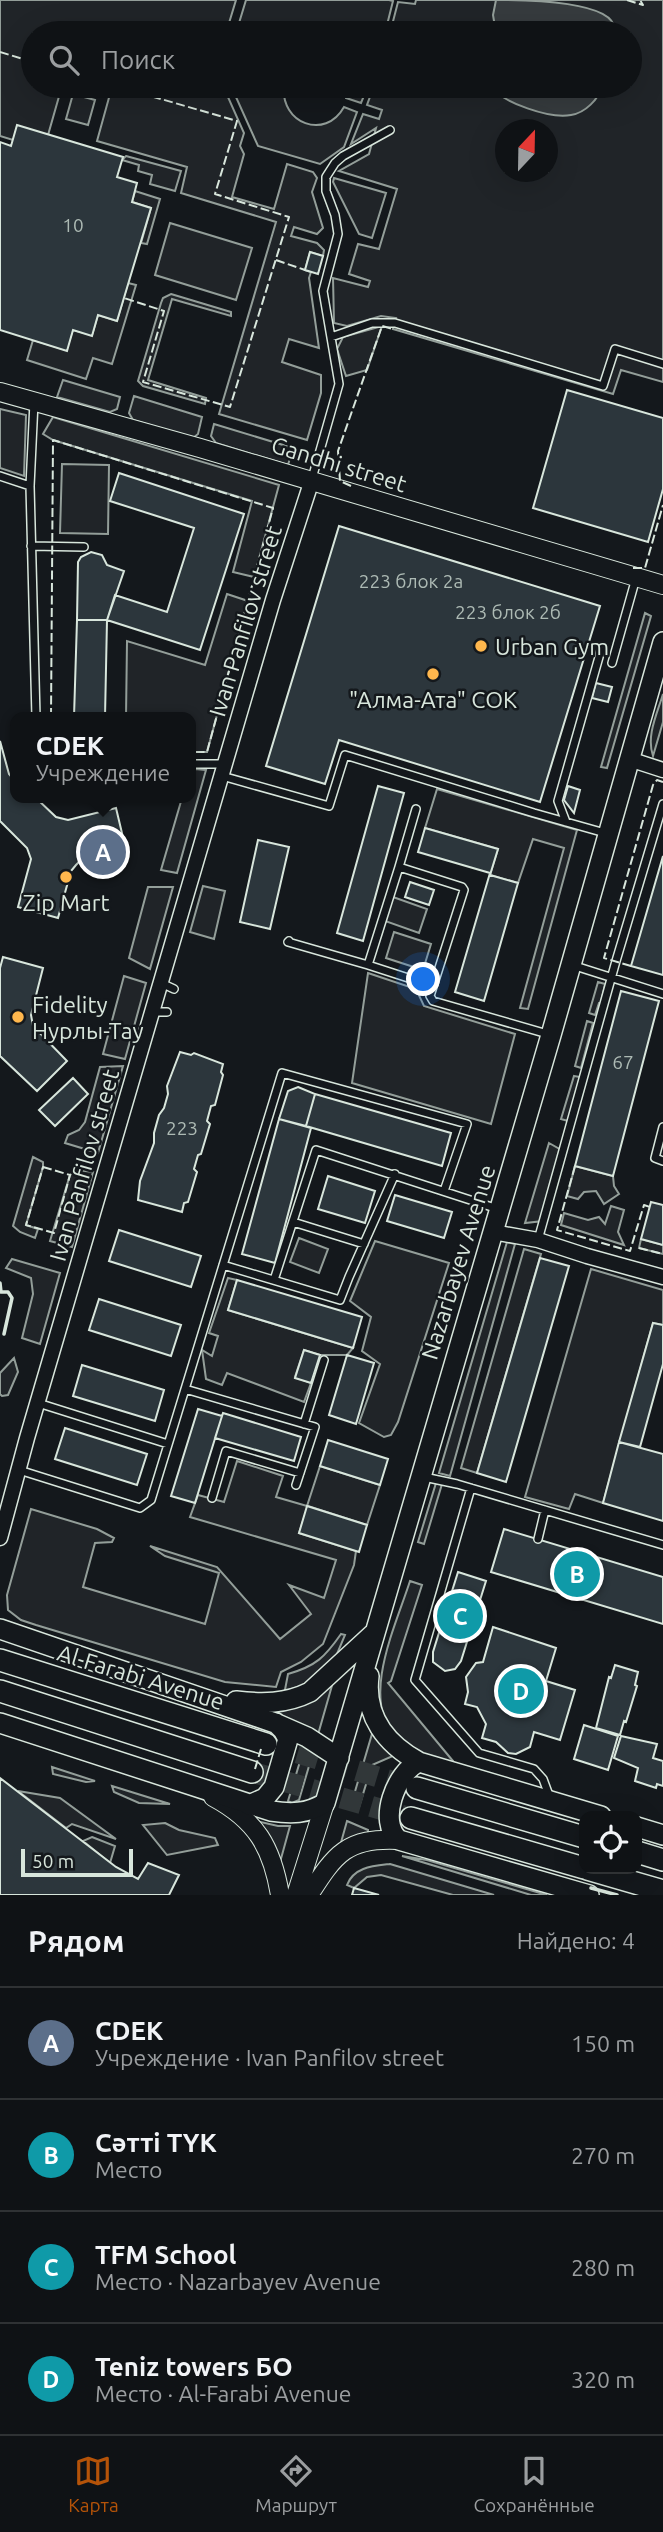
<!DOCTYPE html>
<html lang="ru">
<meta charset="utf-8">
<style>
:root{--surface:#0f1215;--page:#181b1e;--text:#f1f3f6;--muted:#9b9ea0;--line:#2f3234;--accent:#b45309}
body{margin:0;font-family:Ubuntu,sans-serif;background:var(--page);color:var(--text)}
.controls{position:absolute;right:21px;bottom:21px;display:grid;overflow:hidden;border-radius:14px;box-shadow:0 7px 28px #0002}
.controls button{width:63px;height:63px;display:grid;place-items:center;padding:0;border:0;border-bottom:2px solid var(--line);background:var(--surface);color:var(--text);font:35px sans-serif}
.compass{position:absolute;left:495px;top:119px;width:63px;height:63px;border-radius:50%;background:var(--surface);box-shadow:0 7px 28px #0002;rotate:22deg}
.scale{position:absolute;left:21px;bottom:18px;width:112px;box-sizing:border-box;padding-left:7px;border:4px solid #d8e6dc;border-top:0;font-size:19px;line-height:24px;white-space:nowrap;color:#d8e6dc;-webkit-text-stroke:5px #14181c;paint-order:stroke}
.you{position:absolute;left:424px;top:980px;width:24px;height:24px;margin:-18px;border:5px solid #fff;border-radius:50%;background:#1a73e8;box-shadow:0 0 0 10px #1a73e833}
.badge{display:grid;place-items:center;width:46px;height:46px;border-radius:50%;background:var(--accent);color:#fff;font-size:23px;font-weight:700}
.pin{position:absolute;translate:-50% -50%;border:4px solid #fff;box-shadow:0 2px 7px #0006}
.popup{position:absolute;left:10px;top:712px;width:186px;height:91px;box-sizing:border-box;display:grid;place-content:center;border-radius:14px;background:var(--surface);filter:drop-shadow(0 2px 5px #0005);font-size:23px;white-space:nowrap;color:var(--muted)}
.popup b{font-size:26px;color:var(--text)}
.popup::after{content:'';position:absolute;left:50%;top:100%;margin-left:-14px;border:14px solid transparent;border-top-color:var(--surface)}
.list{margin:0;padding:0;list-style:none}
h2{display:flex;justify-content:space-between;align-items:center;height:91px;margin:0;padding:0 28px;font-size:30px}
h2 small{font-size:23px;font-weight:400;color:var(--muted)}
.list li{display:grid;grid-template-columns:46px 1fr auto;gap:21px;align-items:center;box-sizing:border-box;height:112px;padding:0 28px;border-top:2px solid var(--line)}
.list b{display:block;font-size:26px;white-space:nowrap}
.list p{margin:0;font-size:23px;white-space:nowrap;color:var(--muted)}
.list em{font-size:23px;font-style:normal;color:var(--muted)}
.icon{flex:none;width:38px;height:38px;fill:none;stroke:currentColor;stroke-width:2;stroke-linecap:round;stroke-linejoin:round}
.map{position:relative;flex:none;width:663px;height:1895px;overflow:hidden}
.search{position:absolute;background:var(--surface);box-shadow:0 7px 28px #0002;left:21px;right:21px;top:21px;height:77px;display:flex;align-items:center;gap:18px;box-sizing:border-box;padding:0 24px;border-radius:38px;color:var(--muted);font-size:26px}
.sheet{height:539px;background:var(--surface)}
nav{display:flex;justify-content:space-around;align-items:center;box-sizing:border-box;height:98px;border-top:2px solid var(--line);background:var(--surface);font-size:19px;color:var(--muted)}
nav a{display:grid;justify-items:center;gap:4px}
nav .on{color:var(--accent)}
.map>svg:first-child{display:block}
</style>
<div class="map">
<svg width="663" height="1895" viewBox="0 0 663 1895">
<rect width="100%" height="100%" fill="#14181c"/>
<path fill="#202428" stroke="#939e99" stroke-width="2" fill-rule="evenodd" d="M0 0H236L226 33H33V86H62L48 135 13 140 0 136Z
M246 0H389L393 1 385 33H236Z
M416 0H663V382L621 370 613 394 393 329 396 318 381 316 347 326 334 323 333 278 368 287 370 281 349 274 358 244 379 249 397 189 339 171 369 154 376 128 351 144 363 114 379 119 382 110 367 105 374 86H630V33H390L398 2 415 4ZM505 130H548V172H505Z
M95 86H218L224 88 244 133 240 146 244 154 232 197 274 209 287 164 313 172 317 178 312 192 323 228 317 234 294 227 291 236 317 243 324 250 323 256 310 252 305 270 311 272 309 278 319 348 289 339 282 362 321 375V393L307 440 219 414 276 222 181 193 187 167 97 141 110 94Z
M231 86H284C280 123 325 141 344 107L357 112 344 147 320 164 258 146Z
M346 86H368L361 103 346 98Z
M73 94 95 100 88 125 66 119Z
M126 156 181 171 175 191 150 184 152 175 138 171 139 165 122 160Z
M334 178 386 193 372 238 359 234 333 182Z
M135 191 160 199 147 244 141 243 151 208 132 202Z
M170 223 252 248 236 300 155 275Z
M128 283 136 285 112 364 93 358 86 379 27 360 33 340 66 350 73 330 92 335 98 315 117 321Z
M171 294 231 312V316L172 299 148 380 206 398 205 404 143 386 138 381 161 303 163 298Z
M382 326 367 370 346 376 337 349 343 337Z
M63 380 120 397 117 409 110 412 57 397Z
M134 396 202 417 198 434 193 438 133 420 129 413Z
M0 409 26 415 24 476 0 468Z
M53 417 279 485 254 577 233 572 252 501 53 440 43 434Z
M214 424 293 448 288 465 216 443 211 436Z
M62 464 109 465 108 534 60 533Z
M227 594 248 601 207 752H191L190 717H126L127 641 205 665Z
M645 613 651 616 607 768 601 767Z
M663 694V722L653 756C646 736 657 714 663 694Z
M195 769 206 770 177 873 161 870 182 798H190L191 775Z
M437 789 577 830 528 1009 520 1008 564 848 533 839 518 883 490 875 498 849 425 828Z
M203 886 225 891 214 939 190 932Z
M148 887H173L150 969 129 958Z
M393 897 427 909 419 933 385 921Z
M394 932 431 944 423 970 386 958Z
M368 973 416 989 424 1006 515 1034 491 1124 352 1083Z
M124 976 146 983 125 1059 103 1054Z
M598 982 605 984 601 1003H599L595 1015 589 1013Z
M587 1021 593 1023 581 1068 575 1066Z
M123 1066 98 1153 65 1143 68 1135 79 1130 85 1122 100 1067Z
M574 1076 580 1077 568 1121 561 1119Z
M549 1143 563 1151 543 1221 525 1223Z
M33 1157 43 1162V1167L26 1225 38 1229 35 1238 20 1232 13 1226Z
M575 1166 613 1176 614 1186 619 1194 604 1204 596 1191 584 1192 578 1199 567 1196Z
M78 1170 93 1172 72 1247 50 1241 70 1175Z
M611 1206 624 1210 618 1232 624 1245 561 1225 564 1213 588 1220 599 1217 605 1224Z
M299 1238 328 1249 319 1273 290 1262Z
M641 1239 663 1245V1254L639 1248Z
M375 1241 449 1263 398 1422 391 1435 384 1437 359 1423 380 1364 362 1351 371 1317 350 1301Z
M507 1242 515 1244 450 1476 439 1473Z
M524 1249 541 1254 477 1473 461 1468Z
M12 1259 60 1273 40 1344 22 1338 33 1294 31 1278 6 1268Z
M591 1269 663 1290V1325L653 1323 603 1503 575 1494 569 1509 525 1497Z
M228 1278 237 1280 228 1310 353 1348 347 1355H320L304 1350 295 1377 311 1383 304 1402 227 1373 222 1385 206 1379 202 1350 212 1356 218 1336 209 1333Z
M14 1358 18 1372 8 1395 2 1396 0 1394V1373Z
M237 1461 283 1476 276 1497 307 1506 320 1466 380 1485 367 1525 308 1506 299 1533 356 1551 354 1565 323 1644 301 1662 281 1672 276 1687 225 1682 36 1625 21 1620 8 1610 7 1595 31 1509 97 1529 114 1538 112 1542 95 1543 83 1587 205 1624 219 1573 165 1556 150 1546 217 1567 280 1639 311 1614 289 1585 324 1598 336 1560 190 1517 198 1495 224 1502Z
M436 1483 442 1484 424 1544 418 1542Z
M410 1581 422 1585 391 1681 388 1683 453 1761 451 1766C434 1760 407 1750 394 1736 361 1696 396 1625 410 1581Z
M341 1634 345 1635 337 1654 319 1678 284 1695 288 1674C316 1666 325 1657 341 1634Z
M335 1675 317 1738 242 1705Z
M372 1734 393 1756 372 1765 359 1807 351 1805Z
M305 1745 311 1751 312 1756 299 1800 292 1803 288 1801Z
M52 1767 95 1781 86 1782 53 1774Z
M112 1786 170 1804 139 1803 114 1792Z
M18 1791 60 1798 116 1839 72 1824 66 1828Z
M252 1820 278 1826H290L279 1866Z
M347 1821 368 1830V1834L340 1846Z
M165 1823 179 1830 215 1838 218 1845 167 1855 143 1825Z
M92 1837 115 1846 110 1863 83 1841Z
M402 1856 427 1860 547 1895H531Z
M390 1864 494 1895H453L381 1875 367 1877 354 1888 347 1885C354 1867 373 1866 390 1864Z"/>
<path fill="#363b3e" stroke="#939e99" stroke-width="2" d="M496 0C522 0 622 0 614 33H496L493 15Z
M490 86H602C599 99 585 113 571 115 550 119 503 103 490 86Z"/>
<path fill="#2c363c" stroke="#d8e6dc" stroke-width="2" d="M17 125 123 157 117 177 137 183 132 202 151 208 117 321 98 315 92 336 73 330 67 351 0 330V142L11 146Z
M310 252 323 256 318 274 305 270Z
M567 390 663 418V489L648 542 533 508Z
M119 473 244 514 200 650 107 620 115 595 167 612 194 528 110 501Z
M339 526 600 606 540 802 339 740 325 784 266 766Z
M91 552 102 555 107 565 124 571 107 620H77L78 562 81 557Z
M77 620H107L105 717H74Z
M596 683 612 687 608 702 592 698Z
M0 741 9 774 15 781V798H36L56 817 68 820 116 808 126 850 79 862 76 865 71 871 58 918 18 907 31 859 27 848 0 821Z
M378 786 404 793 363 941 337 933Z
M568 786 580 790 574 813 564 800Z
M425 828 498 849 490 875 518 883 484 1001 455 992 490 873 418 852Z
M258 840 289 847 270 929 240 922Z
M663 856V975L631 966Z
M410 882 434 890 429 905 405 897Z
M3 957 43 968 31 1015 33 1026 67 1061 37 1091 0 1056V968Z
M621 991 659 1001 613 1176 575 1166Z
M180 1052 191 1055 194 1053 223 1064 221 1072 223 1075 215 1105 211 1106 207 1121 210 1124 201 1154 198 1155 194 1169 197 1172 188 1202 184 1203 182 1212 138 1200 140 1181 154 1143V1133L159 1115 164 1108 168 1094 167 1086Z
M73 1078 88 1094 55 1126 39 1110Z
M298 1087 315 1094 306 1126 279 1119 288 1091Z
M315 1094 451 1133 442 1166 306 1126Z
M279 1119 311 1128 275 1263 242 1254Z
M328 1176 375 1191 365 1223 318 1209Z
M395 1195 452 1212 444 1238 387 1221Z
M651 1202 663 1205V1245L641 1239Z
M119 1230 201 1256 191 1287 109 1261Z
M540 1258 569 1266 506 1482 477 1473Z
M237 1280 362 1317 353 1348 228 1310Z
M99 1299 181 1325 171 1356 89 1330Z
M653 1323 663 1325V1364L640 1447 619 1442Z
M304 1350 320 1355 311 1383 295 1378Z
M347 1355 374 1363 356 1424 329 1415Z
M82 1365 164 1390 155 1421 73 1396Z
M198 1409 222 1416 195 1503 171 1496Z
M223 1413 301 1437 294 1461 215 1438Z
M65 1428 147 1454 137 1485 55 1459Z
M328 1440 388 1459 380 1485 320 1466Z
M619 1442 663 1454V1521L603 1503Z
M307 1506 367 1525 359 1552 299 1533Z
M504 1529 663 1577V1624L491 1572Z
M458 1572 486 1581 461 1661 455 1669 445 1671 433 1662V1652Z
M493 1627 556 1648 546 1681 575 1690 560 1740 534 1732 530 1747 516 1754 508 1753 496 1742 482 1738 486 1724 477 1707 465 1704 468 1692 466 1677 476 1663 483 1662Z
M615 1665 638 1672 635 1685 637 1686 626 1722 624 1721 620 1735 596 1728 609 1677 611 1678Z
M584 1725 618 1736 608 1770 574 1759Z
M621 1736 657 1744 653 1758 663 1761V1786L657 1784 656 1788 635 1781 638 1768 614 1758Z
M0 1778 116 1867 138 1879 148 1863 179 1875 169 1895H0Z
M354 1888 379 1895H352Z"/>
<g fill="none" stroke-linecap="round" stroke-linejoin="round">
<path stroke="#313739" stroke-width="21" stroke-dasharray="21 10" stroke-linecap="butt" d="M268 1744 415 1788
M252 1772 411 1818"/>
<g stroke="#d8e6dc" stroke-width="10">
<path id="service" d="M331 337 372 323H395L603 386 615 349 663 364
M34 402 30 486 36 717
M0 476 30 486
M311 482 339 384 323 291 338 234 335 215 326 191V177L335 163 343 156 390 130
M31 546 84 547
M612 663 636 578
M190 764H225
M222 776 329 806 345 755 534 813 605 833
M566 822 558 801 601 650
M399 867 416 809
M289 941 288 942 368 965 399 867 462 887 464 890 430 996 433 1001 551 1035
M368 965 433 986
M572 965 663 994
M161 983 174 989
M153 1012H167
M663 1127 655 1158 663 1161
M293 1222 364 1244
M538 1240 616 961 663 804
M223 1265 340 1300 349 1277 395 1174
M274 1280 316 1150 498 1209
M185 1389 315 1427 296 1485
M38 1403 168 1444
M304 1424 324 1360
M19 1470 140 1508 151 1500 282 1073 467 1124 444 1191
M424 1477 457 1484 663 1545
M471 1488 415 1680 479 1753 534 1769 543 1779 550 1798
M212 1498 226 1451 300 1473
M538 1539 545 1510"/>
</g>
<g stroke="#d8e6dc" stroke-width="17">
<path id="minor" d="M629 759 663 770
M493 1232 538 1240 587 1256 663 1277
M0 1538 27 1438 273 600 311 483"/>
</g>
<g stroke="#d8e6dc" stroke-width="20">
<path id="tertiary" d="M0 392 200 448 663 585
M213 1797C256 1820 272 1847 280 1895
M296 1895 325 1803
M309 1895C335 1854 347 1837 399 1840"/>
</g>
<g stroke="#d8e6dc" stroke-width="22">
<path id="secondary" d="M0 1629 275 1723 307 1737 339 1758
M369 1676C364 1716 386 1744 419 1762L601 1816
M236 1701C262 1704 286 1704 310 1692L373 1634
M0 1723 271 1811C291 1814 307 1814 325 1803L551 1035 663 642
M419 1762C396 1772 377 1822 399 1840L589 1895
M249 1805 265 1798 274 1787 288 1739 283 1730 276 1723
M637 1827 663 1835"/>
</g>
<g stroke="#d8e6dc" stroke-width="24">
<path id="primary" d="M0 1660 266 1744
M0 1691 252 1772
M417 1788 584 1837
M411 1818 584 1868
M637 1852 663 1860
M587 1869 663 1891"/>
</g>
<use href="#service" stroke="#14181c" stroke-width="7"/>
<use href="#minor" stroke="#14181c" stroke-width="14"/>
<use href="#tertiary" stroke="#14181c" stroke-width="18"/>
<use href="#secondary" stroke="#14181c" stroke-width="19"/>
<use href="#primary" stroke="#14181c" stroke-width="21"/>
<path stroke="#d8e6dc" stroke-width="2" stroke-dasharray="9 3.5" stroke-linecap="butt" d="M627 0 643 5 640 0
M0 52 33 62
M116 86 237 121 215 194 289 217 230 407 143 382 164 311 124 298
M276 260 305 270
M351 486 340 481 338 451 382 326 393 329
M633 568H645L663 505
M51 717 53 440 273 508 207 752H190
M631 966 604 958 653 785 657 780 663 782
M575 1166 557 1230 630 1251 644 1205 650 1207
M43 1167 70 1175 54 1233 26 1225Z
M639 1248 663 1254
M255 1769 261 1749"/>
<path stroke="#d8e6dc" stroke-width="3.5" d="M0 1283 1 1292H8L12 1298 4 1334
M591 1888 617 1895"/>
</g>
<g fill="#ffb74d" stroke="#14181c" stroke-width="2.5">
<circle cx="481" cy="646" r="7"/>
<circle cx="433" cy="674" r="7"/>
<circle cx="66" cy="877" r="7"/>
<circle cx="18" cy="1017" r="7"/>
</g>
<g text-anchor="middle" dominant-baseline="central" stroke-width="5" stroke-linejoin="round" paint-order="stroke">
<g font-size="19" fill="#adbab4">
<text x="73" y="225">10</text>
<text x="411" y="581">223 блок 2а</text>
<text x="508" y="612">223 блок 2б</text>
<text x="623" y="1062">67</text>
<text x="182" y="1128">223</text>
</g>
<g font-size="23" fill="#d8e6dc" stroke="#14181c">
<text transform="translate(339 464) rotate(17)">Gandhi street</text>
<text transform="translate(245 621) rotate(-73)">Ivan Panfilov street</text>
<text transform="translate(84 1165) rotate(-74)">Ivan Panfilov street</text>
<text transform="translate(458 1262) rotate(-73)">Nazarbayev Avenue</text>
<text transform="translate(141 1677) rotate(17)">Al-Farabi Avenue</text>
</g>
<g font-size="23" fill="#d8e6dc" stroke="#14181c" text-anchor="start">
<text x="495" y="646">Urban Gym</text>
<text x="433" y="699" text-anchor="middle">"Алма-Ата" СОК</text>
<text x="66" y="902" text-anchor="middle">Zip Mart</text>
<text x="32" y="1004">Fidelity<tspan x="32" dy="26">Нурлы-Тау</tspan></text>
</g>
</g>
</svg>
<div class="controls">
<button><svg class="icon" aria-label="locate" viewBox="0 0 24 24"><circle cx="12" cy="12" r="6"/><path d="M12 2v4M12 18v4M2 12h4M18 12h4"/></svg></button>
</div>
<svg class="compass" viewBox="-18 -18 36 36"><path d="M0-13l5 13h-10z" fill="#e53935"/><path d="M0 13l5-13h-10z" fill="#9b9ea0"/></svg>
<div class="scale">50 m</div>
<div class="you"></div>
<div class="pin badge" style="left:103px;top:852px;background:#5c6f8a">A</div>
<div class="popup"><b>CDEK</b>Учреждение</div>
<div class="pin badge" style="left:577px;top:1574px;background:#0f9aa8">B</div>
<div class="pin badge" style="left:460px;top:1616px;background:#0f9aa8">C</div>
<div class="pin badge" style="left:521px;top:1691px;background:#0f9aa8">D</div>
<div class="search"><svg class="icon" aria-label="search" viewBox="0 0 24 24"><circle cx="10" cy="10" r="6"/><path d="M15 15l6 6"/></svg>Поиск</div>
</div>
<section class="sheet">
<h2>Рядом<small>Найдено: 4</small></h2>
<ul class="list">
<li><span class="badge" style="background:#5c6f8a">A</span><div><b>CDEK</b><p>Учреждение · Ivan Panfilov street</p></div><em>150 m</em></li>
<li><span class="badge" style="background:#0f9aa8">B</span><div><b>Сәтті ТҮК</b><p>Место</p></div><em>270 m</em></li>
<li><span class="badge" style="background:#0f9aa8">C</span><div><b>TFM School</b><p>Место · Nazarbayev Avenue</p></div><em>280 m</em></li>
<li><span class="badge" style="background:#0f9aa8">D</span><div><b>Teniz towers БО</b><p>Место · Al-Farabi Avenue</p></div><em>320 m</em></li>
</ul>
</section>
<nav>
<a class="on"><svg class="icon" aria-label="map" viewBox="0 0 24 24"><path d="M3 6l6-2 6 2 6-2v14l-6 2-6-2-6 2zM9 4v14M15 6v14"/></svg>Карта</a>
<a><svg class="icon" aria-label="directions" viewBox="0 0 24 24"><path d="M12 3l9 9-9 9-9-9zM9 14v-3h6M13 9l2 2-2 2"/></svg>Маршрут</a>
<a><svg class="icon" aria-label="saved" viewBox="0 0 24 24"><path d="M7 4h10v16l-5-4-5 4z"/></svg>Сохранённые</a>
</nav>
